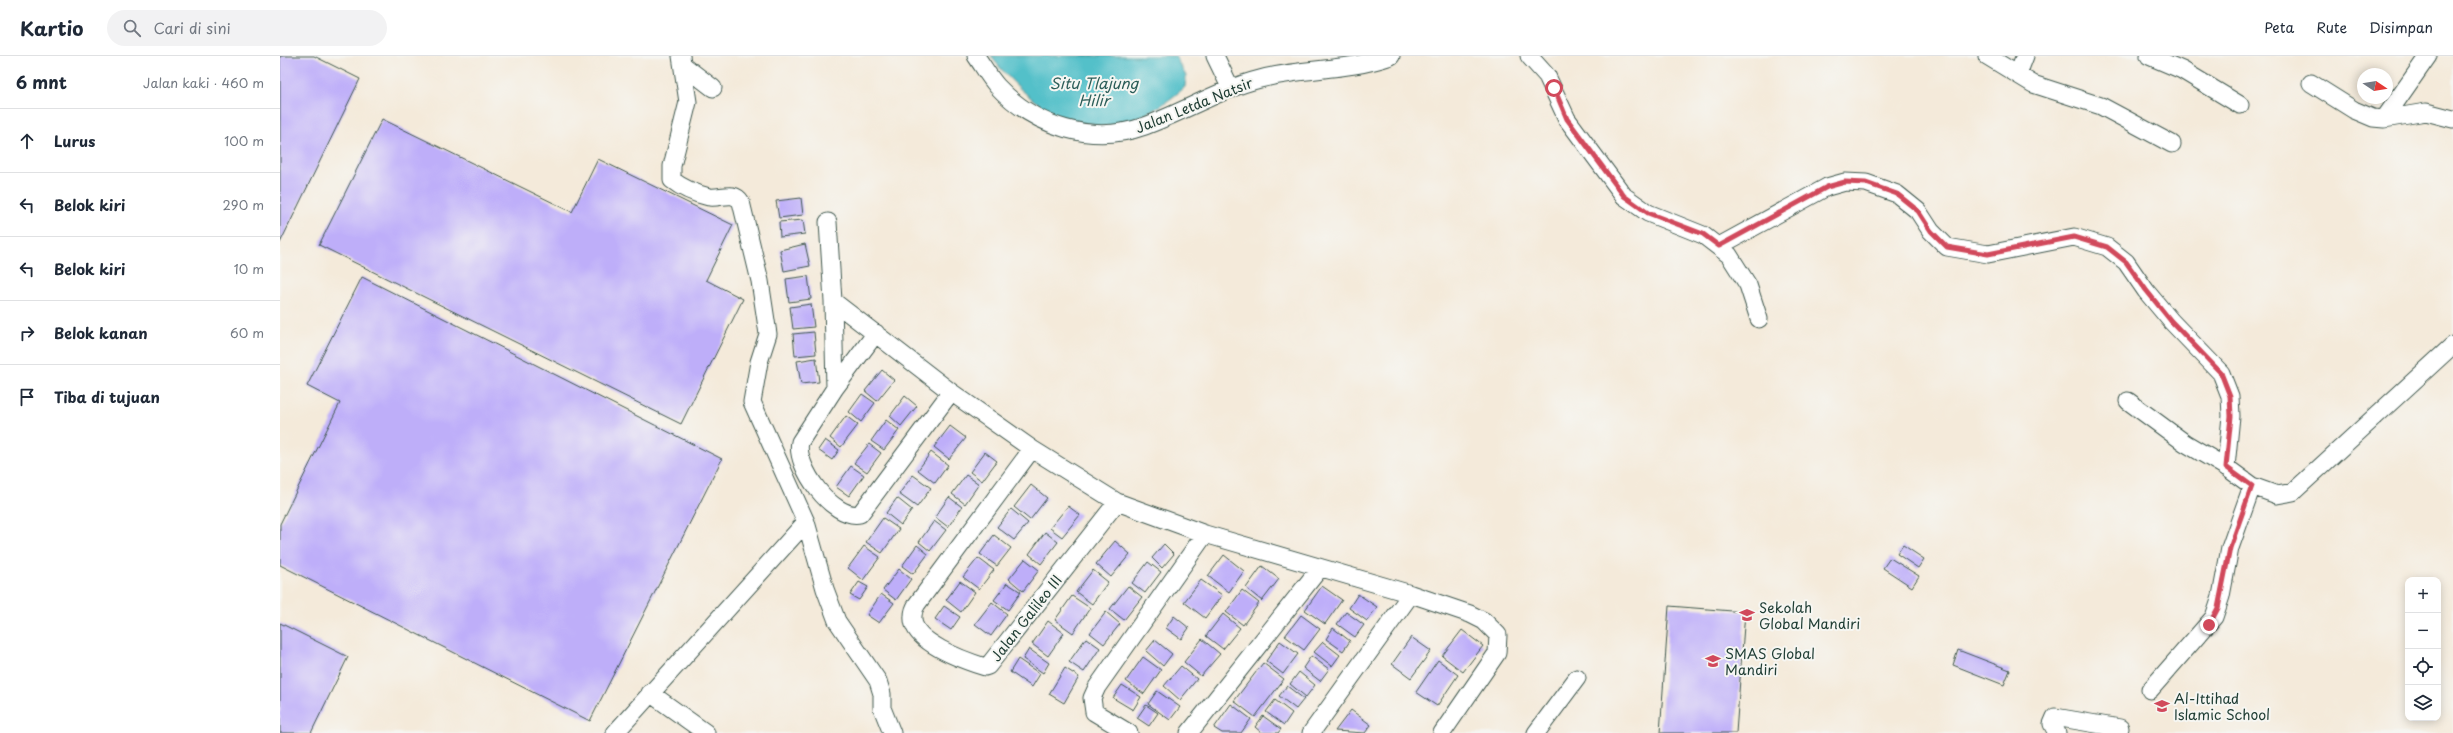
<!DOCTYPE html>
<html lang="id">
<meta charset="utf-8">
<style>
:root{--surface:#fff;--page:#f2f2f3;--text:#1f2937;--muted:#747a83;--line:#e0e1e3}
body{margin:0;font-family:"Playpen Sans",sans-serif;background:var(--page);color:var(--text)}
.controls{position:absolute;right:12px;bottom:12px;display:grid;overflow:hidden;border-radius:8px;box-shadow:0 2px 10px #0003}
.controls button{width:36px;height:36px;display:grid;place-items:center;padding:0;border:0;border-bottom:1px solid var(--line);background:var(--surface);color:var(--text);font:20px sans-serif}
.compass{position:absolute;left:2077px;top:12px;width:36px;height:36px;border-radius:50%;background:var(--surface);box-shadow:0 2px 10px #0003;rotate:102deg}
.stop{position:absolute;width:12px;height:12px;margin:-9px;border:3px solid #d1495b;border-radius:50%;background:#fff}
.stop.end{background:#d1495b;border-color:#fff;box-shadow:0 1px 4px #0008}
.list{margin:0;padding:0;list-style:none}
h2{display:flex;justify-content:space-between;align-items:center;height:52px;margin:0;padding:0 16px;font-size:17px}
h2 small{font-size:13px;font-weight:400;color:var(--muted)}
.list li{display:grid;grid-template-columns:26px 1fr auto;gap:12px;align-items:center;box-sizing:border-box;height:64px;padding:0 16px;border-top:1px solid var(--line)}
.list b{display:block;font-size:15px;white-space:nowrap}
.list em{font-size:13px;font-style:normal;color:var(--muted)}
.icon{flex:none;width:22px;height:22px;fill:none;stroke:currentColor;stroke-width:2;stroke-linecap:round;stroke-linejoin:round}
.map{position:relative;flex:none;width:2173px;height:677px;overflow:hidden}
header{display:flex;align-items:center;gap:24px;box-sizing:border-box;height:56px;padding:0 20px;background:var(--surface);border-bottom:1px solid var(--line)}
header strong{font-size:19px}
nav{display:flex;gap:22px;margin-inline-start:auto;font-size:14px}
.search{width:280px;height:36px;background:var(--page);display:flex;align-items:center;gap:10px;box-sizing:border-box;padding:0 14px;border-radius:22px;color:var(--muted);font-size:15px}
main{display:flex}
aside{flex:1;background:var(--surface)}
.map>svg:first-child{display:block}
</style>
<header>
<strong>Kartio</strong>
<div class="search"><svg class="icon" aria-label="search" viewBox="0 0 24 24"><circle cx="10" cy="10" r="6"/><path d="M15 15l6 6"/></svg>Cari di sini</div>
<nav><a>Peta</a><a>Rute</a><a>Disimpan</a></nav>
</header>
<main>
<aside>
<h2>6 mnt<small>Jalan kaki · 460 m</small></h2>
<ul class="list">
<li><svg class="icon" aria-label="ahead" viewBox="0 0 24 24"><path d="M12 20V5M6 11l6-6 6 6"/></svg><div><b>Lurus</b></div><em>100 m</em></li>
<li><svg class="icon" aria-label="left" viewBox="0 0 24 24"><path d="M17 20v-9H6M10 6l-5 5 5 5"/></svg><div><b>Belok kiri</b></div><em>290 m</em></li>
<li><svg class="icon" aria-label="left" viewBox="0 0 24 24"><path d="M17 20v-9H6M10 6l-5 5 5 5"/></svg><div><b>Belok kiri</b></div><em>10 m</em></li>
<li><svg class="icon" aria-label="right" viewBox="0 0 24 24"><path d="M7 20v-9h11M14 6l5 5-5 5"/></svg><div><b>Belok kanan</b></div><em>60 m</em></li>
<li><svg class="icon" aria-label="arrive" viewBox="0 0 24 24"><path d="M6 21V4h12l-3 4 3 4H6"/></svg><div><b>Tiba di tujuan</b></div></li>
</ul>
</aside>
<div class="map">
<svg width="2173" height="677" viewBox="0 0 2173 677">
<rect width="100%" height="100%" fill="#f6f6f2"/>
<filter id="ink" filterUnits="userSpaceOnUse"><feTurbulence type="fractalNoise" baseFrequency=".025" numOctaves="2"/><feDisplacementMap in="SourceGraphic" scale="8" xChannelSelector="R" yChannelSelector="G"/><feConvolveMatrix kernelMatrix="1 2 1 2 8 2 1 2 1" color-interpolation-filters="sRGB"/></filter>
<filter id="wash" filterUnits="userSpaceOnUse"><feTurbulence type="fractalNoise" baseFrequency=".012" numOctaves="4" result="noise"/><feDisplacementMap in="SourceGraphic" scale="16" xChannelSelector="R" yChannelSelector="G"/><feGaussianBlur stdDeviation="0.9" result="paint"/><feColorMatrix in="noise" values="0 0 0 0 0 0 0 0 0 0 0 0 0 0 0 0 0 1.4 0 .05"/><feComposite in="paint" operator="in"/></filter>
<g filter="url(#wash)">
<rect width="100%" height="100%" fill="#f4eada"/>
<path fill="#52c0c9" stroke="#387e7e" d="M711 0H895L906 20 905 31C879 54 845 74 808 70 772 66 731 28 711 0Z"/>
<g id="blocks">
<path fill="#beaef9" d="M0 0H34L80 23 0 187Z
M102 63 292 156 318 103 453 169 426 224 463 243 401 368 39 189Z
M521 142 523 159 499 162 496 145Z
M523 164 525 178 500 181 499 166Z
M525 188 530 210 504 215 500 194Z
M528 220 531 243 509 246 506 223Z
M82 221 442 403 310 665 0 509V468L60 347 27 330Z
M531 248 534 271 513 273 510 251Z
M534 276 536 298 515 300 513 278Z
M536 302 539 326 521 328 517 305Z
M602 314 614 324 597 345 585 335Z
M582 338 595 347 581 366 569 356Z
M625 340 637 350 621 370 610 360Z
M566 360 578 369 561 391 550 382Z
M606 364 619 374 604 394 591 385Z
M670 370 686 382 669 403 654 391Z
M545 384 559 394 552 404 538 394Z
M589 388 601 397 587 416 574 407Z
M651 396 668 409 655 427 638 414Z
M705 396 717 405 702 425 690 416Z
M571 410 584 419 569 440 556 431Z
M633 419 651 432 637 451 619 438Z
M686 419 699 428 685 448 672 438Z
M751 429 767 442 750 464 734 451Z
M669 441 682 451 668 471 655 461Z
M617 442 632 454 621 469 606 457Z
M788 450 800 459 782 481 770 472Z
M731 453 748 467 734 484 717 471Z
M603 462 619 473 602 497 586 486Z
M654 465 666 474 650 495 639 486Z
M765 476 778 486 761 508 749 498Z
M714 479 731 492 717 510 700 498Z
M835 485 850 498 831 521 816 508Z
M884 488 894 498 882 512 872 502Z
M637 489 648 498 633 518 622 510Z
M1623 489 1644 503 1638 512 1617 498Z
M584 490 600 501 583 524 568 512Z
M944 499 964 515 949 536 928 520Z
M698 502 714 514 699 533 683 521Z
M1610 502 1639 520 1632 531 1603 512Z
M745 503 759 514 743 535 729 523Z
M868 506 881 516 865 537 852 527Z
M982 510 999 523 982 545 966 532Z
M619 513 631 523 616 544 603 534Z
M813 514 828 526 812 548 796 536Z
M921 524 942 539 925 562 904 546Z
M680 525 695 536 681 556 666 544Z
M579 526 588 531 579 544 570 539Z
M727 527 741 536 728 554 714 544Z
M848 530 862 541 844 564 830 553Z
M1042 530 1062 544 1045 568 1025 554Z
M962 534 979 547 963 569 946 556Z
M601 538 614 547 599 567 587 559Z
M1078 538 1097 551 1087 565 1069 552Z
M792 540 810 552 793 577 775 564Z
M712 546 727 558 711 580 695 568Z
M664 550 680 561 671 574 655 563Z
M1389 550 1465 556 1456 677H1380Z
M826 556 840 568 824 588 810 577Z
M1066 556 1084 569 1075 581 1057 568Z
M943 558 960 572 943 593 926 580Z
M1021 559 1040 573 1024 594 1005 580Z
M894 560 909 572 901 583 886 572Z
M768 565 784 577 768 600 752 588Z
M0 567 68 601 31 677H0Z
M1053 572 1070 585 1063 595 1046 583Z
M1182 574 1203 590 1183 616 1162 600Z
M1131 581 1151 595 1131 622 1112 608Z
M806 582 820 592 804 616 789 606Z
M922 583 940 598 921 620 904 606Z
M875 584 892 598 883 610 866 595Z
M1000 585 1018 598 1003 618 986 605Z
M1043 586 1060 599 1052 610 1034 596Z
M749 593 769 607 763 617 743 603Z
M1678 594 1730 614 1724 629 1673 609Z
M1031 600 1049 613 1040 625 1023 612Z
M863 601 881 614 864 638 846 625Z
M738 603 760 618 752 631 730 616Z
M1158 604 1178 619 1157 650 1136 636Z
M983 607 1004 623 975 661 954 645Z
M901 610 917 623 900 644 884 630Z
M785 612 799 621 784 647 769 638Z
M1019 616 1035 629 1026 641 1010 628Z
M842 629 861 641 853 654 833 642Z
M1007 630 1024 643 1016 653 999 640Z
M877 635 900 651 890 664 868 648Z
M995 644 1012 657 1004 669 986 656Z
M951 648 971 663 961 677H942L934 672Z
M866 649 878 657 869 670 857 662Z
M1071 654 1091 669 1085 677 1055 675Z
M983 660 1001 673 998 677H982L975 671Z"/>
</g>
</g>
<g filter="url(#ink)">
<use href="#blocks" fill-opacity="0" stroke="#3f574d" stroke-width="1"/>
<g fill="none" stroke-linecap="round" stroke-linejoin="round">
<g stroke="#3f574d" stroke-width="19">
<path id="minor" d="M401 0 408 46 392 110V124C402 132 417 138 429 141 440 143 454 134 461 146L480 225 488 278 479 306 472 346 526 466 545 533 557 565 598 625 602 638V652L612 677
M696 0C703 10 709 21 717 30 755 71 812 89 865 70 904 56 940 33 980 23 1024 11 1065 16 1111 0
M935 0 951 33
M1249 0 1267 20 1287 63 1344 140 1368 157 1423 179 1449 199 1468 229 1479 263
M1707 0 1753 28 1821 50 1892 88
M1869 0 1902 14 1960 49
M403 9 433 32
M1738 18 1745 0
M2031 27 2074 54 2093 62 2104 63 2146 56 2173 63
M2104 63 2148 0
M548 166 553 245 555 332
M1439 190 1547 131 1565 126 1586 127 1617 138 1638 155 1651 175 1667 191 1708 198 1794 181 1827 191 1846 206 1866 235 1891 265 1941 317 1950 340 1951 360 1946 411
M553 245 671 336 752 393 837 446 925 478 1131 538 1190 558 1204 565 1218 579 1217 597 1162 677
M596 277 555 332 520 386C514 410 553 464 580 458L671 336
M1848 345 1905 387 1946 411 1972 430 1997 439 2013 436 2173 289
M752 393 637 548C635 551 633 556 633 560 630 586 686 605 705 611L708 610 837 446
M1870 634 1934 561 1941 540 1950 492 1972 430
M370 637 426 677
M335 677 526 466
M849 677 814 656 812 642 817 631 925 478
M909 677 1040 512
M1031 677 1131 538
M1256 677 1297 622
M1777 677 1772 668 1775 661 1840 672"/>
</g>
<use href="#minor" stroke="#fff" stroke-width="17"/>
</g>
</g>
<g fill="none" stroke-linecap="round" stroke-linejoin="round" filter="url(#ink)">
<path stroke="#d1495b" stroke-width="5" d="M1274 32 1287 63 1344 140 1368 157 1423 178 1439 190 1547 131 1565 126 1586 127 1617 138 1638 155 1651 175 1667 191 1708 198 1794 181 1827 191 1846 206 1866 234 1891 265 1941 317 1950 340 1951 360 1946 411 1972 430 1950 492 1938 552 1929 569"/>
</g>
<defs>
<g id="school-bare" transform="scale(1.2)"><path d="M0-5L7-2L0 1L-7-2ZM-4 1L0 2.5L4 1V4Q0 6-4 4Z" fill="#d1495b" stroke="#f6f6f2" stroke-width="2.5" paint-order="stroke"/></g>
</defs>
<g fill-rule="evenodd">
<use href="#school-bare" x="1467" y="559"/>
<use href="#school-bare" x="1433" y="605"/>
<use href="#school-bare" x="1882" y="650"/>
</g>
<g text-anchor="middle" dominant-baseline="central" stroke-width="4" stroke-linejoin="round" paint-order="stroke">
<g font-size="14" fill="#1f3d34" stroke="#f6f6f2">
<text transform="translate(914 49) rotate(-22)">Jalan Letda Natsir</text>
<text transform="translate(746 562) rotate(-52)">Jalan Galileo III</text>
</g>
<g font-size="14" fill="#1f3d34" stroke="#f6f6f2" text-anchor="start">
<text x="1479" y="551">Sekolah<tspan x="1479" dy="16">Global Mandiri</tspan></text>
<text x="1445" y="597">SMAS Global<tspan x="1445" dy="16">Mandiri</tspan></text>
<text x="1894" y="642">Al-Ittihad<tspan x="1894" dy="16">Islamic School</tspan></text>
</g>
<g font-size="15" font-style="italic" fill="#2c5e59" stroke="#f6f6f2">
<text x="814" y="26">Situ Tlajung<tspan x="814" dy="17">Hilir</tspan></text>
</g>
</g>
</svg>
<div class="controls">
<button>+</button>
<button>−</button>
<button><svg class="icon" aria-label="locate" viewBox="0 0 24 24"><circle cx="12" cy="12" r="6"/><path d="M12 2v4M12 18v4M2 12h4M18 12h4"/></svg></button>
<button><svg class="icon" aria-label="layers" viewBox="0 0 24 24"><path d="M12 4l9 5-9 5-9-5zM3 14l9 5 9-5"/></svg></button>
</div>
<svg class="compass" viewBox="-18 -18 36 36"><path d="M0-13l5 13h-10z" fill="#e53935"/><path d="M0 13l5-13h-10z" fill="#747a83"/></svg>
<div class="stop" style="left:1274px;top:32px"></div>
<div class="stop end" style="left:1929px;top:569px"></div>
</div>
</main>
